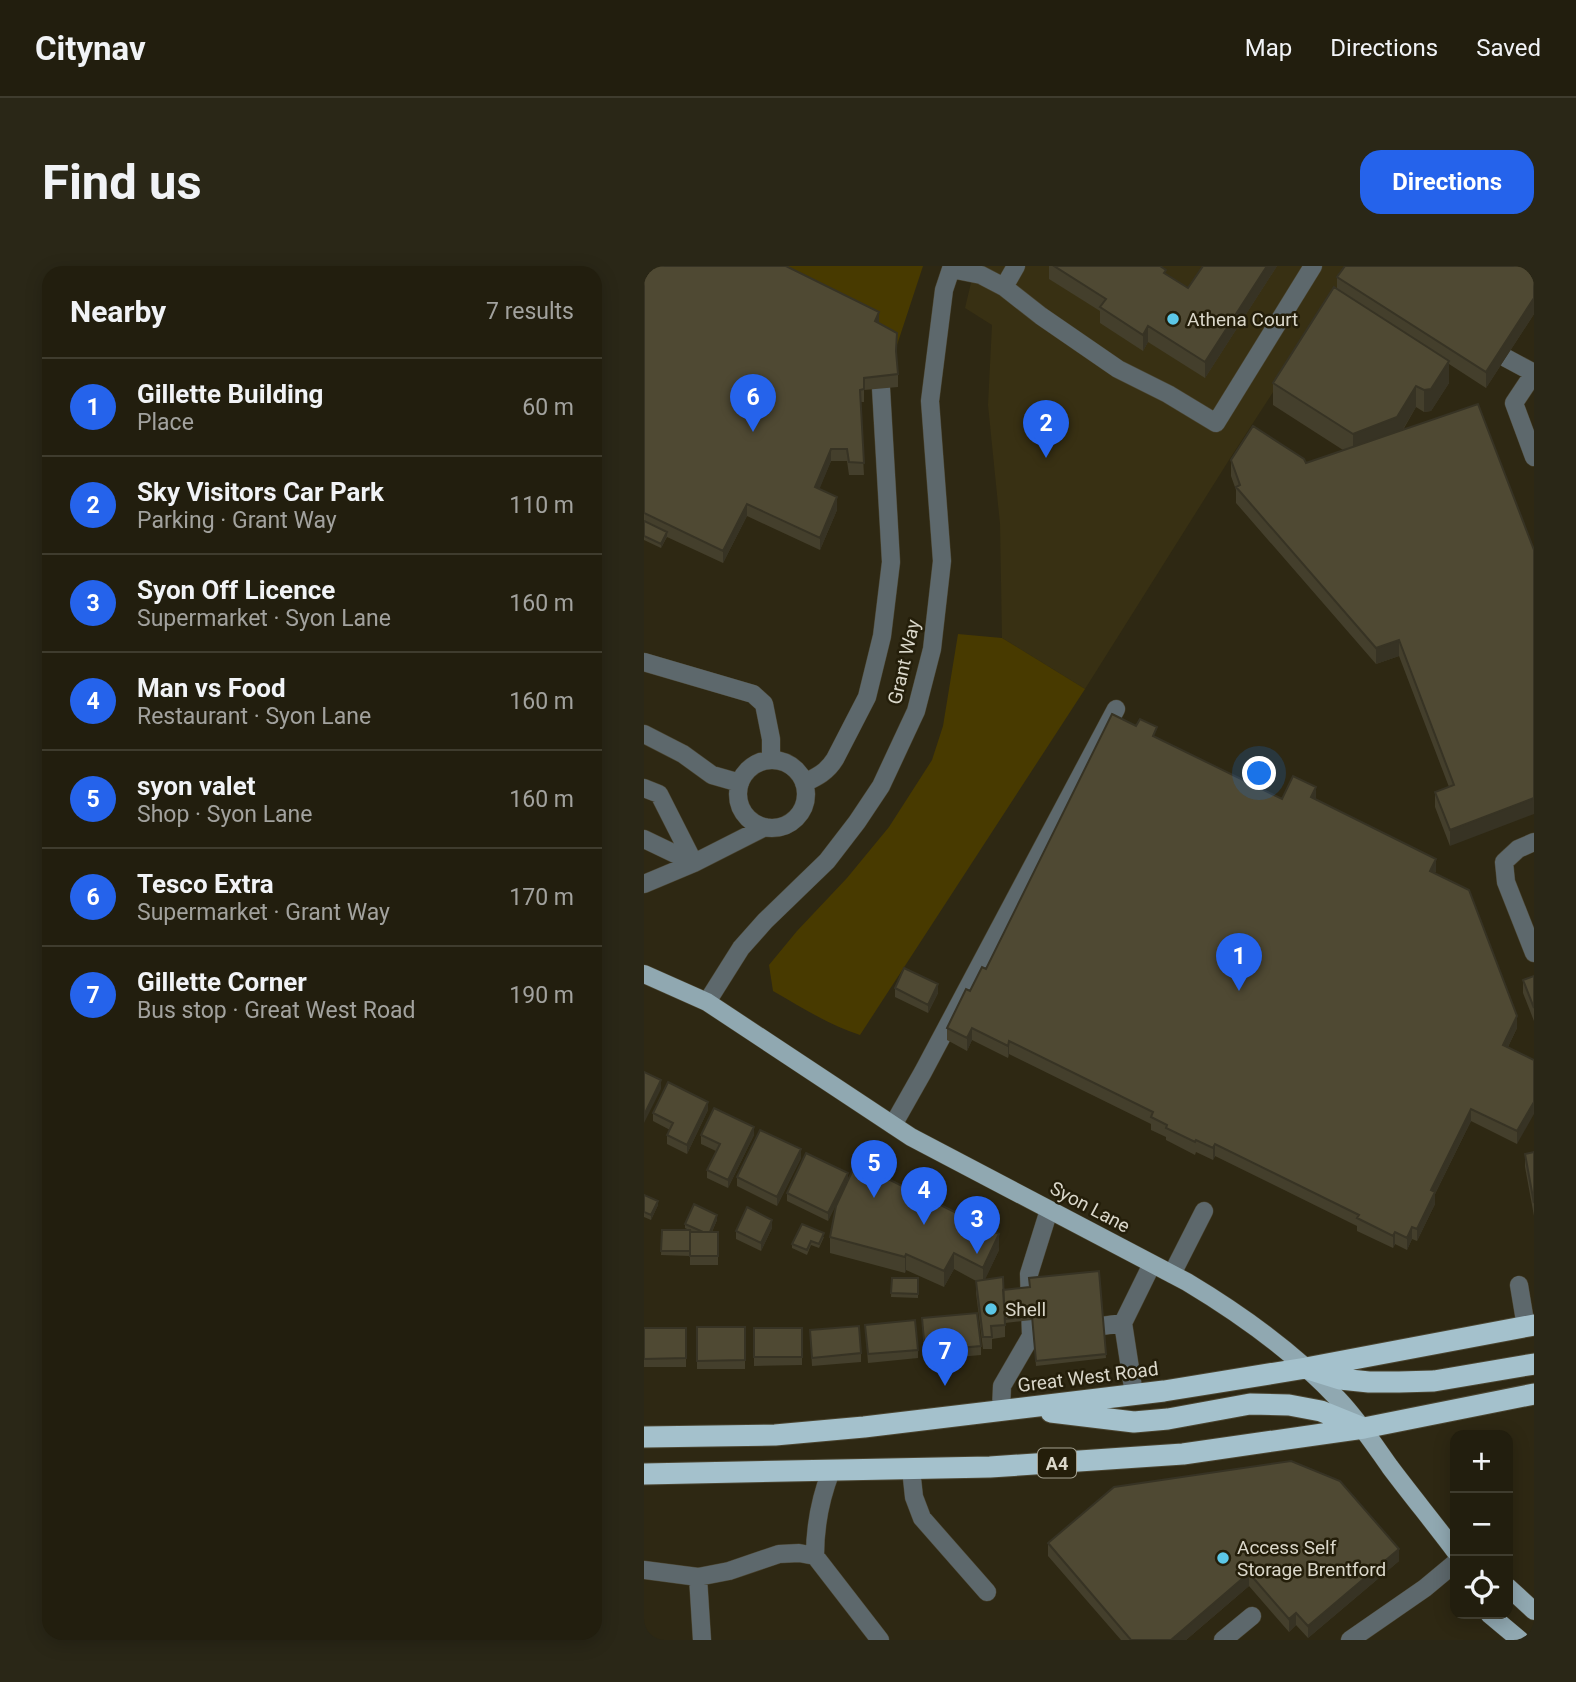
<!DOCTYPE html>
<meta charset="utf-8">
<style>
:root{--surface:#221e0e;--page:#2a2717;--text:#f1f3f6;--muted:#a2a29e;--line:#3f3c2e;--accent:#2563eb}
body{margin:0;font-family:Roboto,sans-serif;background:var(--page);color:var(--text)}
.controls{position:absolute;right:21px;bottom:21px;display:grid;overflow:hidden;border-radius:14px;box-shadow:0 4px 18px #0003}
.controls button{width:63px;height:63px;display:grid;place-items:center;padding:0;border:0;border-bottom:2px solid var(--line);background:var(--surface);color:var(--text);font:35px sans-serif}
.you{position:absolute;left:616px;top:508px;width:24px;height:24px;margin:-18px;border:5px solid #fff;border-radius:50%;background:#1a73e8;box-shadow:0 0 0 10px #1a73e833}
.badge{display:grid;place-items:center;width:46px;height:46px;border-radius:50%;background:var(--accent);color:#fff;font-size:23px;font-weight:700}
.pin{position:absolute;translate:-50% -58px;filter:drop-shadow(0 2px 4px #0008)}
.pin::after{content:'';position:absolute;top:37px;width:24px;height:21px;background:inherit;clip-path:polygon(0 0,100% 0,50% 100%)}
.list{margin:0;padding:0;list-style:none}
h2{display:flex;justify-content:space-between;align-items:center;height:91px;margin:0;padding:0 28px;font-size:30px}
h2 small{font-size:23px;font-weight:400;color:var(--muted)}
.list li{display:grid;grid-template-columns:46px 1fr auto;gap:21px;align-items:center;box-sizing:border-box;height:98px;padding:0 28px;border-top:2px solid var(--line)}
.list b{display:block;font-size:26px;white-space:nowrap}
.list p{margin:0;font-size:23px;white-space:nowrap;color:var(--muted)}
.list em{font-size:23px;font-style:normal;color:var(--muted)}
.icon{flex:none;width:38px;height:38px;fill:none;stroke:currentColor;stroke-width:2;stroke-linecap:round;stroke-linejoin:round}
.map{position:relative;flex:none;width:890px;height:1374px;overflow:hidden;border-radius:21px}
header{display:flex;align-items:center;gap:42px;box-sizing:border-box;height:98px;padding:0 35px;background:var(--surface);border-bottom:2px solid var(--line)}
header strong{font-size:33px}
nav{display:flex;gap:38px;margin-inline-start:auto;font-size:24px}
.intro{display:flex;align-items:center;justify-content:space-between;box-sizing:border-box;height:168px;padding:0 42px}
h1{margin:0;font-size:49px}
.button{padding:18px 32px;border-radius:21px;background:var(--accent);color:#fff;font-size:24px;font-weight:700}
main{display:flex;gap:42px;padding:0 42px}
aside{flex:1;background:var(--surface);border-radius:21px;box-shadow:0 4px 18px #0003}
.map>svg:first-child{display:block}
</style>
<header>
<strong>Citynav</strong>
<nav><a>Map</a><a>Directions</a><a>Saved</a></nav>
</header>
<div class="intro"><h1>Find us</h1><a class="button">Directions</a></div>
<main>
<aside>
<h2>Nearby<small>7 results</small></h2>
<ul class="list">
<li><span class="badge">1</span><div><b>Gillette Building</b><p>Place</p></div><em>60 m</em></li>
<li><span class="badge">2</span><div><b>Sky Visitors Car Park</b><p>Parking · Grant Way</p></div><em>110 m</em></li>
<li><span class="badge">3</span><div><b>Syon Off Licence</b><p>Supermarket · Syon Lane</p></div><em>160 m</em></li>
<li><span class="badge">4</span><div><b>Man vs Food</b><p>Restaurant · Syon Lane</p></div><em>160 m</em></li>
<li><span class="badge">5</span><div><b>syon valet</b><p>Shop · Syon Lane</p></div><em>160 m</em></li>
<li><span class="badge">6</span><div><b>Tesco Extra</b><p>Supermarket · Grant Way</p></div><em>170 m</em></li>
<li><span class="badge">7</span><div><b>Gillette Corner</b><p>Bus stop · Great West Road</p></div><em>190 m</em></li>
</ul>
</aside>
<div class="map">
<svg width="890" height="1374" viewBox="0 0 890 1374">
<rect width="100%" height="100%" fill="#2e2813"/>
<path fill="#383013" d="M331 0H711L585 194 441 423 358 372 356 258 344 139 348 59 321 42Z"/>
<path fill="#483a00" d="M117 0H279L253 79Z
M314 368 358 372 441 423 216 769C185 759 157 741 129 725L125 699 153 665 203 612 245 561 288 494 299 460Z"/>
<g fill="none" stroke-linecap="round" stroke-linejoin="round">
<g stroke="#4a4430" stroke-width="19">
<path id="minor" d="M307 3 337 9 360 21 372 0
M360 21 397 50 474 103 524 128 572 157 669 0
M862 92 890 107
M890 107 870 137 890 191
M0 396 109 428 120 438 127 473V494
M0 468 39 488 68 509 96 517
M94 528a34 34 0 1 1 68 0a34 34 0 1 1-68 0Z
M160 517C173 511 183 506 191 493L223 431 238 370 247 296 237 122
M0 522 15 528 50 597 0 618
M0 573 50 597 121 561
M890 576 874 583 860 596 862 616 890 687
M63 736 97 682 121 655 183 595 213 556 237 520 272 445 288 383 298 295 286 135 300 24 308 0
M249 859 279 806 472 443
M528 1008 560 945
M875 1019 882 1061
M387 1070 385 1008 405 944
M490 1128 479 1057 508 998
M357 1144 358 1120 387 1070 479 1057
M267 1203 270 1231 278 1252 343 1326
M171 1290 236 1374
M171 1290C171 1259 176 1233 187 1205
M0 1304 54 1311 85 1305 135 1288 155 1287 171 1290
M54 1311 58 1374
M579 1374 608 1350
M706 1374 781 1322 811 1297"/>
</g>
<g stroke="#4a4430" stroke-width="19">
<path id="major" d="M0 708 63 736 267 871 543 1016C598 1049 650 1086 694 1133 714 1154 729 1177 746 1201 767 1229 790 1257 811 1285
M864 1321 890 1345
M845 1348 876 1374"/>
</g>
<g stroke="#4a4430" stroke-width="23">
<path id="highway" d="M664 1103 696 1113 725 1116H755L790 1115 890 1098
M407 1146 490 1156 524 1153 606 1138 645 1139 677 1145 719 1162
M0 1171 131 1169 220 1161 520 1125 662 1102 890 1059
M0 1208 346 1201 539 1188 720 1162 890 1128"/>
</g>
<use href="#minor" stroke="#5d686c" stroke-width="18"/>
<use href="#major" stroke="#90a8b1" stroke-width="18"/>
<use href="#highway" stroke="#a4c1cc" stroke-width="21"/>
</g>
<path fill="#443f2c" d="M0 0 235 58 253 79 252 90 254 108V121L220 124V136H216L220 209H205L203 195H187L175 223 193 244 176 284 103 250 79 297 23 271 17 282 0 274Z
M405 0H516L522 9 544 22 559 0H633L561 112 504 76 499 85 456 57V45L405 13Z
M890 0V48L842 122 805 98V117L787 145 780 146 772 141 759 164 834 138 806 580 791 541V526L805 521 755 390 732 398 592 237V224L587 210V194L662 197 699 184 629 139V117L693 23V11Z
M513 472 638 533H672L792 605 791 607 873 762 864 781 890 794 873 878 827 855 791 928V938L773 975 768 973 763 984 751 978 749 982 713 965V960L571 890 569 894 552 886 551 889 522 874V871L507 864V858L365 788 364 792 328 774 323 785 303 774V762L326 725Z
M890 710V755L879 727V714Z
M251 722 294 727 284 747 251 731Z
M64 844 43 888 23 878V869L26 864 9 855V847Z
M57 869H110L84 922 63 912V904L72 885 57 878Z
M890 886V950L881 901V888Z
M157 892 133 940 93 920V911Z
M204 915 355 984 341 1013 359 1024 386 1021 455 1005 462 1092 392 1100 388 1054 361 1057V1071L348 1073V1083H339L332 1027V1015L310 1003 300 1021 262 1004 261 1007 186 987V971L200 922 184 955 143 935V927Z
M0 929 14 939 7 954 0 951Z
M73 954 68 966H74V999H46V966H49L46 964V990L17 989 18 964H45L41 962V958Z
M128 962 117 985 92 973V965Z
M180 971 175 982 167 979 163 989 148 982V978Z
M248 1012H274V1032L247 1031Z
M278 1052 337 1080V1089L281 1094Z
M221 1059 274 1084V1092L224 1097Z
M53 1061H101V1103H53Z
M0 1062H42V1101H0Z
M110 1062H158V1099L110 1100Z
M166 1064 217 1087V1096L168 1100Z
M404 1277 755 1295 664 1372 652 1359 645 1366 605 1320 542 1374H477L404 1290Z"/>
<path fill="#373324" d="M623 0H633L561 112V96Z
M890 32V48L842 122V106Z
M235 46V58L231 55Z
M504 60V76L499 85V69Z
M805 95V117L787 145 780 146V124Z
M772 120V141L753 173 709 190V168Z
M187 183V195L171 234V221Z
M193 231V244L176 284V272Z
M103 238V250L79 297V285Z
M23 266V270L17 282V278Z
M755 374V390L732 398V382Z
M672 521V534L667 531Z
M890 532V548L806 580V564Z
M792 593V605L786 617V605Z
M294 718V727L284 747V739Z
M873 750V762L859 791V779Z
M328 762V774L323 785V772Z
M365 775V788L364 792V780Z
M17 814V823L0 857V849Z
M64 836V844L43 888V879Z
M890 836V848L873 878V865Z
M827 843V855L791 928V938L773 975V963L787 924Z
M110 861V869L84 922V914Z
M571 878V890L569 894V882Z
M157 883V892L133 940V931Z
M204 907V916L184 955V947Z
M14 935V939L7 954V949Z
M73 949V954L65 972V968Z
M128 954V962L117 985V977Z
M768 961V973L763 984V972Z
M751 966V978L749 982V970Z
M355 968V984L339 1018V1002Z
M310 987V1003L300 1021V1005Z
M262 988V1004L261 1007V991Z
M755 1283V1295L664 1372V1360Z
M605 1307V1320L542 1374H527Z
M652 1347V1359L645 1366V1353Z"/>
<path fill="#4f4933" stroke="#373324" stroke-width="2" d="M0 0H142L235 46 231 55 253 67 252 85 254 108 220 112V123L216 124 220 197 205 196 203 183H187L171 221 193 231 176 272 103 238 79 285 0 247Z
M410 0H516L522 4 520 7 544 22 559 0H623L561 96 504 60 499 69 456 41 462 33Z
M701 0H890V32L842 106 693 11Z
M690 21 805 95 787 123 780 124 772 120 753 151 709 168 629 117Z
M834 138 890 284V532L806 564 791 526 810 519 755 374 732 382 592 221 596 219 587 194 609 160 660 193 662 197Z
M0 255 23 266 17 278 0 270Z
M468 448 492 460 496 453 513 461 509 470 638 533 649 510 672 521 667 531 792 593 786 605 825 624 873 750 859 779 890 794V836L873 865 827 843 787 924 791 926 773 963 768 961 763 972 751 966 749 970 713 952 715 949 571 878 569 882 552 874 551 876 522 862 523 859 507 851 509 846 365 775 364 780 328 762 323 772 303 762 322 723 326 725 338 701 342 703Z
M260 702 294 718 284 739 251 722Z
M890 710V742L879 714Z
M0 806 17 814 0 849Z
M24 816 64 836 43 879 23 869 29 857 9 847Z
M70 842 110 861 84 914 63 904 76 878 57 869Z
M116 864 157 883 133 931 93 911Z
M890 886V937L881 888Z
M162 887 204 907 184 947 143 927Z
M212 897 355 968 339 1002 310 987 300 1005 262 988 261 991 186 971 192 940Z
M0 929 14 935 7 949 0 946Z
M50 938 73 949 66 966H59L41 958Z
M103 941 128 954 117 977 92 965Z
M158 958 180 967 175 978 167 975 163 984 148 978Z
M18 964H46V985H17Z
M46 966H74V990H46Z
M455 1005 462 1088 392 1095 388 1050 361 1053 359 1024 386 1021 385 1012Z
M359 1011 361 1059 347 1060 348 1071H339L332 1015Z
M248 1012H274V1028L247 1027Z
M333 1047 337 1080 281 1085 278 1052Z
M271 1054 274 1084 224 1088 221 1059Z
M215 1060 217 1087 168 1092 166 1064Z
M53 1061H101V1094L53 1095Z
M0 1062H42V1092L0 1093Z
M110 1062H158V1091H110Z
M647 1195 696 1215 755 1283 664 1360 652 1347 645 1353 605 1307 527 1374H487L404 1277 470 1221Z"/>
<g fill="#5cc7e7" stroke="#241e0a" stroke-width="2.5">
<circle cx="529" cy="53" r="7"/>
<circle cx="347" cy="1043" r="7"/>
<circle cx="579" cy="1292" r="7"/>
</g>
<g text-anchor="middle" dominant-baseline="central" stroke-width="5" stroke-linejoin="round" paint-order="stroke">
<rect fill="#241e0a" stroke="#a3a090" stroke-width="2" x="394" y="1182.5" width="38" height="29" rx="5"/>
<g font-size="18" font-weight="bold" fill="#dad7ca">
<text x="413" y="1197">A4</text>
</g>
<g font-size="19" fill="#dad7ca" stroke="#241e0a" text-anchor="start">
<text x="543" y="53">Athena Court</text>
<text x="361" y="1043">Shell</text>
<text x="593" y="1281">Access Self<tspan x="593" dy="22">Storage Brentford</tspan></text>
</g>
<g font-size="19" fill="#dad7ca" stroke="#241e0a">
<text transform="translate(260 396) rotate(-77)">Grant Way</text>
<text transform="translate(446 941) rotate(28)">Syon Lane</text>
<text transform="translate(444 1111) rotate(-7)">Great West Road</text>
</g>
</g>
</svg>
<div class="controls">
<button>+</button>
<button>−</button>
<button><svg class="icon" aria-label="locate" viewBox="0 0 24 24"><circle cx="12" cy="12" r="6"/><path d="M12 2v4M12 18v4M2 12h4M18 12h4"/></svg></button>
</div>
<div class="you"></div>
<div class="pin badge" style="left:595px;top:725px">1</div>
<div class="pin badge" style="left:402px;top:192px">2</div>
<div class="pin badge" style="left:333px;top:988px">3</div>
<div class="pin badge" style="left:280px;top:959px">4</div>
<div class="pin badge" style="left:230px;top:932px">5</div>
<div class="pin badge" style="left:109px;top:166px">6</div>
<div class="pin badge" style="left:301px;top:1120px">7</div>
</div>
</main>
